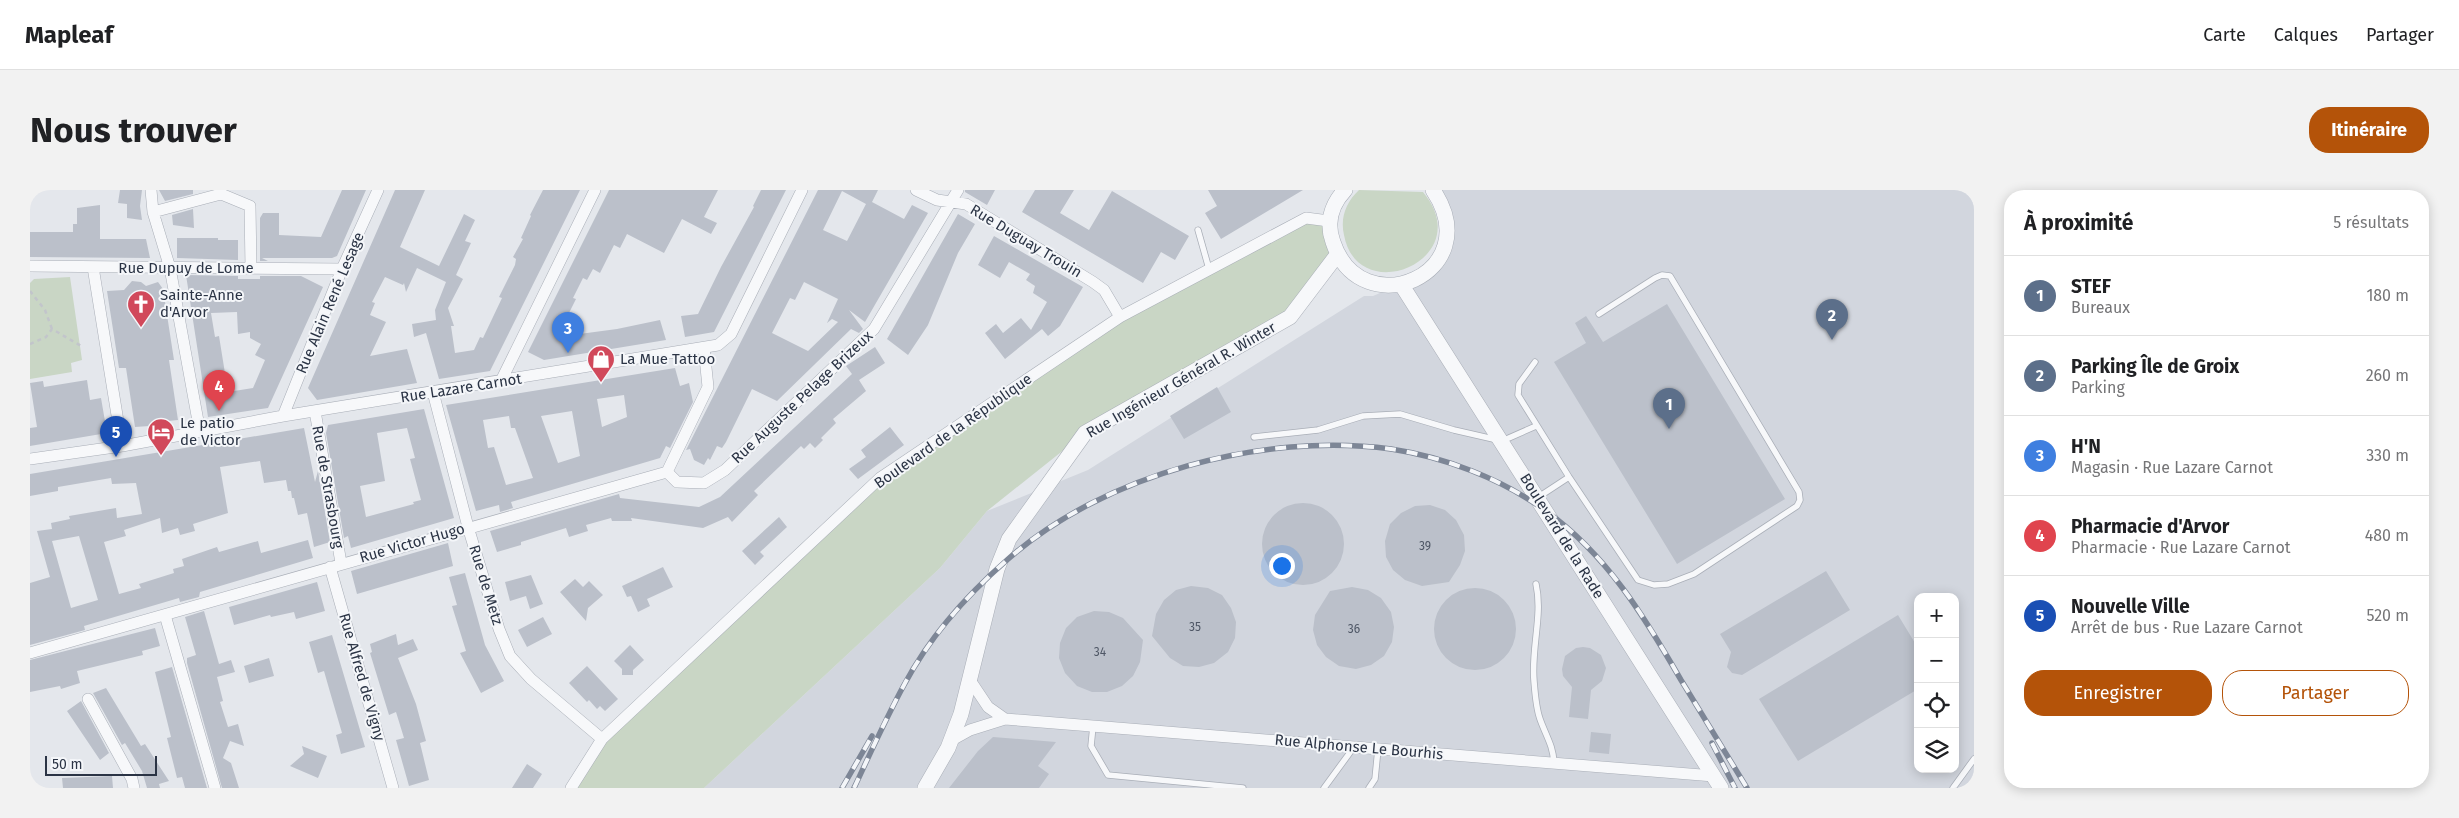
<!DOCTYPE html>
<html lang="fr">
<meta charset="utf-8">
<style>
:root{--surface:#fff;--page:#f2f2f2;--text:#202124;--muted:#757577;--line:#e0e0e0;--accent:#b45309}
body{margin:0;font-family:"Fira Sans",sans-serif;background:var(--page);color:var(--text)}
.controls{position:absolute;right:15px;bottom:15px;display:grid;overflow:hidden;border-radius:10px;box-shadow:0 2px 12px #0003}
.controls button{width:45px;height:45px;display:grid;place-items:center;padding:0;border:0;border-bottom:1px solid var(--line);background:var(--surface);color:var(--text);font:25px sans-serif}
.scale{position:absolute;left:15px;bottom:12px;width:112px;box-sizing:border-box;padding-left:5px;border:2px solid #2b3445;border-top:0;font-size:14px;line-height:18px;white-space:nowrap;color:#2b3445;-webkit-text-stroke:4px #f4f6f9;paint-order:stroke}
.you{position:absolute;left:1251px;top:375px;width:18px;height:18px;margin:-12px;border:4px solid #fff;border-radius:50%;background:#1a73e8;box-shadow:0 0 0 8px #1a73e833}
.badge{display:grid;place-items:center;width:32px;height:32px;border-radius:50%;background:var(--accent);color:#fff;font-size:16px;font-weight:700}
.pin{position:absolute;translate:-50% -41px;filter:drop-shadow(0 1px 2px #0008)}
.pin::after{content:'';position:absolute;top:26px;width:18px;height:15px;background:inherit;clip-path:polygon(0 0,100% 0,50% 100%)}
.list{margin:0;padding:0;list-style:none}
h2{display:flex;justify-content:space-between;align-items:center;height:65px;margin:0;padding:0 20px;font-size:21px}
h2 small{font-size:16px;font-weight:400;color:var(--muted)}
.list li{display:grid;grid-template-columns:32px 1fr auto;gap:15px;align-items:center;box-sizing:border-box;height:80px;padding:0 20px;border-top:1px solid var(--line)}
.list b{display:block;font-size:19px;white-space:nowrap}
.list p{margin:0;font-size:16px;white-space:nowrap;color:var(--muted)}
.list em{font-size:16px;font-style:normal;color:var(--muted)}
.actions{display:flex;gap:10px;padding:15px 20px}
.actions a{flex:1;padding:11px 0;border:1px solid var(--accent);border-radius:20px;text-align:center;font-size:18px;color:var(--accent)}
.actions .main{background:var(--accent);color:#fff}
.icon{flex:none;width:28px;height:28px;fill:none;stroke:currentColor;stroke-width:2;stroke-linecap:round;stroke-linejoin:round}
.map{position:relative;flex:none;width:1944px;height:598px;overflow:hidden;border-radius:20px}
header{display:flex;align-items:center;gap:30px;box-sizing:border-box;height:70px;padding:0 25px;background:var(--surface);border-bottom:1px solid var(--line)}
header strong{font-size:24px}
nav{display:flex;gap:28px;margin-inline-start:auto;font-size:18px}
.intro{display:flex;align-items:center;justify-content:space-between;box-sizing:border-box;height:120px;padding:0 30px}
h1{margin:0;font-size:35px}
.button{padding:12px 22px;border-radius:20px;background:var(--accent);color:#fff;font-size:18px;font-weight:700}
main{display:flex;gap:30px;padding:0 30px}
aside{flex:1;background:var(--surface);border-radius:20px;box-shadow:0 2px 12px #0003}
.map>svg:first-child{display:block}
</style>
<header>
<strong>Mapleaf</strong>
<nav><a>Carte</a><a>Calques</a><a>Partager</a></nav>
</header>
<div class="intro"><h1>Nous trouver</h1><a class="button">Itinéraire</a></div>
<main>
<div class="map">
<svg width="1944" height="598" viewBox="0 0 1944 598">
<rect width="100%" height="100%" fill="#e4e7ec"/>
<path fill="#d2d6de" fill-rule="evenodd" d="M1403 0H1944V598H674L910 378 957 321 1058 280 1334 106H1343L1371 94 1415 58ZM1888 407H1925V579H1888Z"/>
<path fill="#c9d6c5" d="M1329 0 1393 2C1449 69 1328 120 1314 45 1310 28 1316 12 1329 0Z
M1276 28 1299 31 1307 65 1260 127 1055 243 957 321 910 378 674 598H541L572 549 850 288 1090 127Z
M40 87 52 170 41 173 42 182 0 189V93L4 89Z"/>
<path fill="#bbc0ca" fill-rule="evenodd" d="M90 0H112L110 16 112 30 97 28V14L88 13Z
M129 0H163V4L135 11Z
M312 0H336L307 66 302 68H232L238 71H230V28L233 23H249V45L291 47Z
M365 0H395L370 57 409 76 434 24 445 30 435 51 441 53 426 85 433 89 418 118 424 136H421L425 163 444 160 450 147 453 148 472 108 469 107 485 75 486 69 483 67 493 49 491 48 501 26 500 25 513 0H550L460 181 409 189 396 143 384 147 382 134 406 130 405 120 416 92 387 78 376 102 374 93 373 95 355 87 342 112 345 113 340 125 356 132 340 166 377 159 387 193 287 210 278 198Z
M579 0H688L674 27 687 33 681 44 652 29 634 63 597 44 590 58 584 55 570 83 563 79 557 90 553 88 543 108 546 109 527 147 587 139 630 130 636 150 514 170 498 162Z
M731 0H756L684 142 655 147 651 126 668 124 691 77 724 17 723 16Z
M788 0H848L842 12 874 29 882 15 898 23 835 132 819 120 833 139 829 143 821 139 747 211 722 199 696 252 692 258 687 256 680 270 678 268 674 275 664 270 660 259 656 260ZM812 1 836 14 817 51 793 40ZM774 92 808 109 797 133 802 129 808 132 778 161 742 143 760 108 765 110Z
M935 0H965L957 15 935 2Z
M1005 0H1044L1030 23 1059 40 1082 1 1159 46 1145 70 1131 62 1113 93 992 22Z
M1178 0H1273L1191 49 1175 23 1187 16Z
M70 15V49H116L120 68 0 67V42H43V34H47V18Z
M163 19 164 38 143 35 142 25Z
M928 24 945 34 928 63 898 135 878 165 857 149Z
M964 46 1053 97 1030 136 1018 146 1012 139 975 169 955 143 966 134 973 143 991 128 1001 140 1017 112 1003 103 1005 96 996 90 1000 84 979 72 970 88 948 75Z
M147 48H188V50H208V70L147 68Z
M156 85 208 86V89H230V86H271L293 97 238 218 178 227ZM207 122 208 144 220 142V148L231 154 225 165 235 170 223 198 198 202 189 146 185 147 181 123Z
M102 91 111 92 116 96 128 92 133 99 144 170H139L148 230 138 231 134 235 105 237 96 178H89L77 101 94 100Z
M1637 114 1755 309 1647 374 1524 172 1556 153 1545 133 1556 126 1573 152Z
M845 157 855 173 829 190 836 201 803 229 806 233 791 248 793 250 785 258 780 253 774 259 771 256 724 301 728 305 702 332 698 327 673 338 601 328 602 331H582L581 328 556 335 558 341 539 347 536 338 491 352V355L467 362 460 341 589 304 590 308 669 317 690 307 822 184 816 176Z
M645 178 650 196 659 193 663 212 640 258 636 256 630 268 481 312 483 318 470 322 469 315 446 321 416 215ZM594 205 597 227 572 237 567 209ZM542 221 550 266 528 273 511 226ZM479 226 481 238H485L503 288 476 295 464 257 458 258 453 230Z
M57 190 60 210 71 208 77 243 0 256V238L7 237 0 193 13 191 14 197Z
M1187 197 1201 222 1154 249 1140 226Z
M394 219 424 328 321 358 318 346 314 348 296 243 298 235ZM377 238 385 268 380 269 391 310 383 312 384 314 336 327 330 296 355 291 347 243Z
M860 237 874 255 828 289 819 279 836 267 831 260Z
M274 238 285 292 288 281 300 352 284 357 277 323 268 325 264 308H262L261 301H258L256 290 234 293 230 271 190 277 198 323 163 334 165 341 150 345 148 338 132 343 130 328 94 340 96 346 74 352 89 404 111 398 109 394 144 383 143 379 154 376 152 369 187 357 189 362 228 351 231 363 278 350 283 368 170 402 169 407 150 412 149 408 54 436 55 440 0 455V393L20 387 7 341 22 339 21 333 40 329 39 326 86 318 87 328 112 324 106 293 82 294 81 288 28 297V301L0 306V284ZM49 346 68 410 41 418 22 351Z
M1232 354a41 41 0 1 1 82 0a41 41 0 1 1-82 0Z
M1400 315 1415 320 1426 330 1434 345 1435 361 1430 375 1419 392 1392 396 1375 390 1363 380 1356 367 1355 351 1360 334 1371 323 1385 316Z
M749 327 757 337 730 362 734 366 725 375 712 361Z
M418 353 423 376 327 404 321 381Z
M633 377 643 397 617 409 620 416 608 422 601 406 597 407 592 396Z
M1796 381 1820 420 1712 485 1702 483 1697 477 1701 462 1690 444Z
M435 383 455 455 474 491 451 503 430 463 436 461 422 416 427 415 419 387Z
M501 385 513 414 500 419 496 406 480 411 475 392Z
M545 389 553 397 559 391 573 405 558 418 556 431 530 402Z
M287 392 295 421 266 429 264 422 241 427 240 425 204 435 199 417Z
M1161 396 1178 398 1192 405 1201 418 1206 432 1205 448 1198 462 1184 473 1169 477 1153 476 1140 468 1122 446 1126 424 1134 410 1146 400Z
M1322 397 1338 400 1351 408 1361 422 1364 437 1362 452 1354 466 1341 475 1326 479 1309 476 1296 467 1287 455 1283 440 1285 425 1300 401Z
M1404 439a41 41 0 1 1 82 0a41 41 0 1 1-82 0Z
M174 421 189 474 201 470 205 482 187 487 193 511 190 512 198 537 208 534 214 556 200 551 193 568 201 573 209 598H192L157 473V468L166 465 155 427Z
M1064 421 1079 422 1093 428 1113 450 1110 472 1103 486 1092 496 1077 502H1062L1047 496 1035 483 1029 468 1030 453 1036 438 1047 427Z
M1868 425 1888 458V499L1768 571 1729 509Z
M513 427 522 444 497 457 488 440Z
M125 438 130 456 112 461 113 465 47 481 50 493 31 499 30 496 0 502V470Z
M366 444 368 455 383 449 388 460 368 468 386 514 396 551 390 553 399 590 379 596 366 550 374 548 366 522 359 525 340 463 342 462 340 454Z
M302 445 335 557 311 564 306 545 312 543 300 502 294 481 288 483 279 452Z
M600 455 614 470 603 480V485H592V479L584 471Z
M1553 457 1560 458 1571 465 1576 478 1572 491 1561 500 1558 529 1539 527 1542 497 1533 486 1532 479 1535 466 1546 458Z
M239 468 244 486 219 493 214 476Z
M557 476 588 509 575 521 570 516 567 519 559 510 557 512 539 493Z
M142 477 177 598H155L152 587 147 588 137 548 141 547 125 482Z
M76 498 111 556 115 554 139 591 129 594 130 598H117L112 581 95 553 92 555 63 503Z
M51 511 79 563 70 570 37 521Z
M1561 542 1581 544 1579 564 1559 562Z
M963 547 1026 552 1008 576 1019 584 1009 598H919L948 561Z
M272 556 297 566 288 588 260 576 274 564Z
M497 574 512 584 503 598H482Z
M82 586 83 598H33L32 588Z"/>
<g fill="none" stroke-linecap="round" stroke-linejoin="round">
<g stroke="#a9aeb7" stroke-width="7">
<path id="service" d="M1168 40 1179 79
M1505 172 1489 194 1488 205 1539 287 1608 390 1624 395 1638 394 1664 384 1767 316 1770 310 1769 302 1640 86 1632 85 1625 88 1569 124
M1224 247 1288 240 1333 226 1370 224 1424 240 1472 251 1506 236
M1507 308 1539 287
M1506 394C1513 425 1501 458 1504 491 1505 503 1506 518 1510 529 1516 546 1523 555 1524 573
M1063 536 1061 556 1078 585 1213 598
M1294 598 1324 557
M1339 598 1345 589 1348 559
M1923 598 1944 569"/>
</g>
<g stroke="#a9aeb7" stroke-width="12">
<path id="minor" d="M121 0 123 22 140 78 170 242
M886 0 907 10 936 14 1063 92 1074 100 1090 127
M123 22 191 4 220 16 221 78
M0 76 312 79
M63 77 92 256
M471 191 565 0
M403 202 438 337 469 439 480 466 501 489 572 549
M285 221 311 373
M253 226 312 79 348 0
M0 269 92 256 253 226 688 155 701 144 772 0
M637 282 647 292 674 293 695 280 844 139 928 0
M300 377 363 598
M135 425 185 598
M0 463 637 282 678 197 674 158
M940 490 958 517 975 529
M58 509 102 589 104 598
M922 550 940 540 975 529 1684 586
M541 598 572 549 850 288 1090 127 1276 28 1299 31"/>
</g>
<g stroke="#a9aeb7" stroke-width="16">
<path id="tertiary" d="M1315 0C1301 15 1296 33 1303 52 1331 137 1459 84 1403 0
M1371 94 1691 598
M895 598 918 558 931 524 967 379 979 349 1055 243 1260 127 1307 65"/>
</g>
<path stroke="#c2c5cb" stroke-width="2.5" stroke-dasharray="4 4" stroke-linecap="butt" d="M0 101 15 120 22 139
M0 154 16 147 22 139 53 157"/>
<use href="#service" stroke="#f7f8fa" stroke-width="5.5"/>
<use href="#minor" stroke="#f7f8fa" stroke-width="11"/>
<use href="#tertiary" stroke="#f7f8fa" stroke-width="15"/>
<g stroke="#7d8696" stroke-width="5.5">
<path id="rail" d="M1682 553 1705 598
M812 598 842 546
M824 598C840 564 856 528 874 495 899 448 938 404 977 370 1074 284 1233 242 1361 259 1415 267 1472 289 1516 321 1577 365 1614 426 1651 490 1673 526 1695 562 1717 598"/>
</g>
<use href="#rail" stroke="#f4f6f9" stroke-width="4" stroke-dasharray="11" stroke-linecap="butt"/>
</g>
<defs>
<g id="church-pin" transform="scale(1.4375)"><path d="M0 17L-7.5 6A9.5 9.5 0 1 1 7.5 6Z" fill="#d1495b" stroke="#f4f6f9"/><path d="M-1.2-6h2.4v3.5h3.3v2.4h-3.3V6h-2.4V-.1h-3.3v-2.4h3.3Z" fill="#fff"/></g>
<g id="shop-pin" transform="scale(1.4375)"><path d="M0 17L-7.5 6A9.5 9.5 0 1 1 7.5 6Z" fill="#d1495b" stroke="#f4f6f9"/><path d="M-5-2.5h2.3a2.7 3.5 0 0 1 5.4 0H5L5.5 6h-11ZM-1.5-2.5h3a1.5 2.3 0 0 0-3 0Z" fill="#fff"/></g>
<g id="hotel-pin" transform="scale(1.4375)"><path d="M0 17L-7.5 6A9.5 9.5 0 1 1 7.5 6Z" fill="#d1495b" stroke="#f4f6f9"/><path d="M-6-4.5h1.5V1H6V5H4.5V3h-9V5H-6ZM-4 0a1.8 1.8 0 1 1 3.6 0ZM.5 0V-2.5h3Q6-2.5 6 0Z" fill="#fff"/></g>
</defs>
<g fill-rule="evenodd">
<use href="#church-pin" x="111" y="114"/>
<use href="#shop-pin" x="571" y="169"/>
<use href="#hotel-pin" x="131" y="242"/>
</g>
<g text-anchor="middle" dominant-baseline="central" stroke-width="4" stroke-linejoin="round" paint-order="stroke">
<g font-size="12" fill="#4f5766">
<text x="1395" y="356">39</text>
<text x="1165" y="437">35</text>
<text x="1324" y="439">36</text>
<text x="1070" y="462">34</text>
</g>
<g font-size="15" fill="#2b3445" stroke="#f4f6f9">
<text transform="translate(996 51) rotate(31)">Rue Duguay Trouin</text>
<text x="156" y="78">Rue Dupuy de Lome</text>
<text transform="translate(300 113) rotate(-67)">Rue Alain René Lesage</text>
<text transform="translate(1151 190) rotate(-30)">Rue Ingénieur Général R. Winter</text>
<text transform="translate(431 198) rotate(-9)">Rue Lazare Carnot</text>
<text transform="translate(772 207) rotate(-43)">Rue Auguste Pelage Brizeux</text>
<text transform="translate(923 241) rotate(-35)">Boulevard de la République</text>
<text transform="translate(298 297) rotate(80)">Rue de Strasbourg</text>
<text transform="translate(1532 346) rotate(58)">Boulevard de la Rade</text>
<text transform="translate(382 353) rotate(-16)">Rue Victor Hugo</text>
<text transform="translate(456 395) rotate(73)">Rue de Metz</text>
<text transform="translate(332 487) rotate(74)">Rue Alfred de Vigny</text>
<text transform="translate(1329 557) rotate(5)">Rue Alphonse Le Bourhis</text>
</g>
<g font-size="15" fill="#2b3445" stroke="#f4f6f9" text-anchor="start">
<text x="130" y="105">Sainte-Anne<tspan x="130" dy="17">d'Arvor</tspan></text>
<text x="590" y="169">La Mue Tattoo</text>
<text x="150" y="233">Le patio<tspan x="150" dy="17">de Victor</tspan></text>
</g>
</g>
</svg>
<div class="controls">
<button>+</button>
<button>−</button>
<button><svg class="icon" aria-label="locate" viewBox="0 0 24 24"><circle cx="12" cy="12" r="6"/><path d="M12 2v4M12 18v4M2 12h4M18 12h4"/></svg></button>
<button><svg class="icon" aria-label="layers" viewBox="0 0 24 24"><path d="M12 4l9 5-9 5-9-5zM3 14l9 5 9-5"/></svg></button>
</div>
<div class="scale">50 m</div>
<div class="you"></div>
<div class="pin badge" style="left:1639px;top:239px;background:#5c6f8a">1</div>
<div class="pin badge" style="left:1802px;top:150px;background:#5c6f8a">2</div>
<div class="pin badge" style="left:538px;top:163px;background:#3f7fe0">3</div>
<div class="pin badge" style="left:189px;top:221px;background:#e0444e">4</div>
<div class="pin badge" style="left:86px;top:267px;background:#1a4fb4">5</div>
</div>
<aside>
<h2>À proximité<small>5 résultats</small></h2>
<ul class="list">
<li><span class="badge" style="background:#5c6f8a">1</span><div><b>STEF</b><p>Bureaux</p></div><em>180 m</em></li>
<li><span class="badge" style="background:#5c6f8a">2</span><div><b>Parking Île de Groix</b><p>Parking</p></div><em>260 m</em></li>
<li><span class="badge" style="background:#3f7fe0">3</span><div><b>H'N</b><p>Magasin · Rue Lazare Carnot</p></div><em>330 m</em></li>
<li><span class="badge" style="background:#e0444e">4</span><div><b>Pharmacie d'Arvor</b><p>Pharmacie · Rue Lazare Carnot</p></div><em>480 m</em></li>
<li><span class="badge" style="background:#1a4fb4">5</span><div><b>Nouvelle Ville</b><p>Arrêt de bus · Rue Lazare Carnot</p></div><em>520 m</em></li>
</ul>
<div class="actions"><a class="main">Enregistrer</a><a>Partager</a></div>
</aside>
</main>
